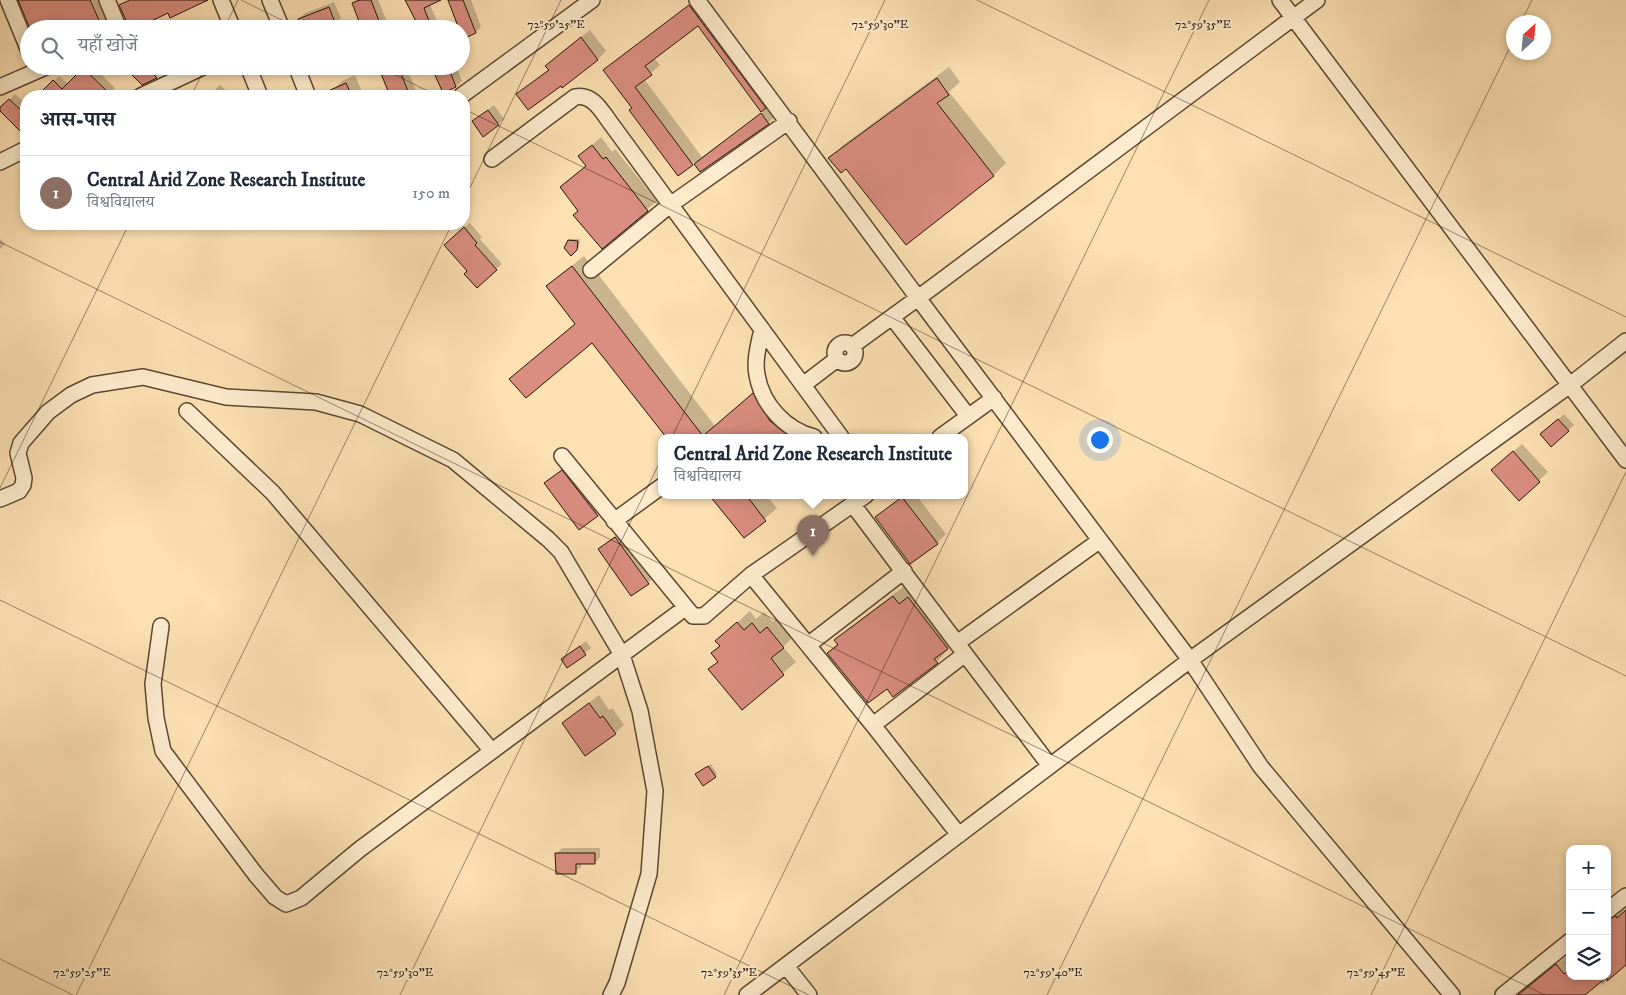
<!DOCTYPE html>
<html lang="hi">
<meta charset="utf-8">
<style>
:root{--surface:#fff;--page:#f6f6f7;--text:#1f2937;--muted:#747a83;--line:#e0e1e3;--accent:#0b8043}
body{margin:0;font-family:"IM FELL DW Pica","Noto Serif Devanagari",serif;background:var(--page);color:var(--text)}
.controls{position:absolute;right:15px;bottom:15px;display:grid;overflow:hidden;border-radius:10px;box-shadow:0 2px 8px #0003}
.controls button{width:45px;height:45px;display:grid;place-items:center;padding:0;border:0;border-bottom:1px solid var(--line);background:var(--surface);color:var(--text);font:25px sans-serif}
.compass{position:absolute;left:1506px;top:15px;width:45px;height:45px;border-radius:50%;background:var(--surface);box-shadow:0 2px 8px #0003;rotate:26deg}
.you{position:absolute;left:1099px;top:439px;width:18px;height:18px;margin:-12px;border:4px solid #fff;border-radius:50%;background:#1a73e8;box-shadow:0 0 0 8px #1a73e833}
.badge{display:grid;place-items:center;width:32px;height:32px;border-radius:50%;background:var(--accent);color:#fff;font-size:16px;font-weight:700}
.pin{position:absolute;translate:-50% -41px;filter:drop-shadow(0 1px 2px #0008)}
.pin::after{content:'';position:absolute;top:26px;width:18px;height:15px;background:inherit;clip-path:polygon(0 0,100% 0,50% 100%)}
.popup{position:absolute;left:658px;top:434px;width:310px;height:65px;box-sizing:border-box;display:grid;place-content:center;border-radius:10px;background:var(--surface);filter:drop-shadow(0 1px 4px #0005);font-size:16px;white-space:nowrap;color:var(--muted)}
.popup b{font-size:19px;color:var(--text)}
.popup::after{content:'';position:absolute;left:50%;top:100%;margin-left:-10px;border:10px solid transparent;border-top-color:var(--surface)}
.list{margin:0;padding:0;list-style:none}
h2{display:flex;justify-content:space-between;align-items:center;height:65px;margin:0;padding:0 20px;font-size:21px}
h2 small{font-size:16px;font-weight:400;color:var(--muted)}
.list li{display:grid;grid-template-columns:32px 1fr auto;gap:15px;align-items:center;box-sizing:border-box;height:75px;padding:0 20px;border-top:1px solid var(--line)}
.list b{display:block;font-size:19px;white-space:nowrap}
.list p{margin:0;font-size:16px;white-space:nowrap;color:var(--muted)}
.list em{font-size:16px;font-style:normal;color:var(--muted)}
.icon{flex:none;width:28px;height:28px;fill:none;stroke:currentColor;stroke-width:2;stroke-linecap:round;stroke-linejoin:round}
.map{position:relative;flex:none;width:1626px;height:995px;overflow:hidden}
.search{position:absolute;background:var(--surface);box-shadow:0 2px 8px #0003;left:20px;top:20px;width:450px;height:55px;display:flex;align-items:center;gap:12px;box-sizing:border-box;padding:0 18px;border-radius:28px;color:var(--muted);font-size:19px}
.panel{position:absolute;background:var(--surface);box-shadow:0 2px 8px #0003;left:20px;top:90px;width:450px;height:140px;border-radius:20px}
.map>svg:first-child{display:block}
</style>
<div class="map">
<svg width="1626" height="995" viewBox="0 0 1626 995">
<rect width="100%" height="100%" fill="#fde1b3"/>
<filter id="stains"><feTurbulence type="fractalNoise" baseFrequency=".004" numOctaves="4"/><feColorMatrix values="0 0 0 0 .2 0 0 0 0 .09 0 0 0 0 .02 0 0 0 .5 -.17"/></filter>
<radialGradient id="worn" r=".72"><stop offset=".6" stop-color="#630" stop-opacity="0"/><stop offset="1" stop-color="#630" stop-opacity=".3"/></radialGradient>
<path fill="#0003" fill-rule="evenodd" d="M18 0H104L112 17 102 27 31 29Z
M356 0H378L390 29H364L353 3Z
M407 0H430L429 2 440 29H417L415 24 417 21Z
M449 0H471L481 27 476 32 464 37Z
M696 0 774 99 764 109 771 105 777 114 768 123 700 171 694 162 692 164 633 107 605 70ZM698 24 763 112 702 157 644 79 660 65 654 58Z
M334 2 341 18 335 24 299 19 305 13Z
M590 30 606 51 598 59 563 86 561 84 518 94 549 69 547 66 555 58Z
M86 66H93L115 88 107 96H49L44 91 59 76 68 84Z
M125 66H156L162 72 156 77 142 84Z
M379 66H406L418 96H391Z
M433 66H456L462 81 456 86 443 91Z
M949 67 960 82 949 92 1006 163 994 175 907 243 847 167 830 158 842 146Z
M355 75 364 96H336L333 90 342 81Z
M220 85 232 96H209Z
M15 94 26 104V135L0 110Z
M494 105 504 119 498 124 474 121Z
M601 137 612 152 615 149 657 201 602 247 580 211 561 187 587 165 580 156Z
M464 171 468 176 464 181Z
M470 223 482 237 480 239 502 264 496 269 468 271 451 239Z
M0 239 5 244 0 249Z
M570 239H580L579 247 571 254 567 242Z
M584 256 715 426 764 383 781 409 800 425 788 437H762L759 434 756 437H668L592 341 511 379 576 323 547 286Z
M1564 414 1574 425 1552 445 1548 429Z
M1522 444 1548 472 1519 499 1501 462Z
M571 462 606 506 579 528 546 483Z
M711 495H766L777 508 744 537Z
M904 495H916L946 534 937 543 876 517Z
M624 529 657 574 648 583 599 549Z
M906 585 959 636 937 662 887 687 828 653 838 643 836 641 848 629Z
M750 611 756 619 764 612 773 622 779 616 795 635 783 647 796 662 742 708 710 669 719 661 721 646 717 641Z
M586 641 591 648 568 666 563 659Z
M599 695 609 710 612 708 624 725 615 733 563 723Z
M711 764 717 774 715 776 699 772Z
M562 848H600V857L595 863H581V867L575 872 556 854Z
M1626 907V963L1602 985 1600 982 1583 995H1524L1522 993 1532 983 1570 954V976H1607V921Z"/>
<path fill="#da8d81" stroke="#261408" d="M18 0H90L103 29H30Z
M130 0H208L170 18 168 13 135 29H130L119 5Z
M360 0H371L382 29H362L352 3Z
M405 0H441L424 8 432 29H420Z
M448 0H463L476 33 463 39 461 29H459Z
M689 5 766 108 761 112 698 26 645 66 652 75 635 87 693 165 678 176 629 110 632 108 603 70Z
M329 7 336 25 325 29H301L298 19Z
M581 37 598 60 562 88 561 86 528 110 516 94 549 70 545 66Z
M123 66H145L157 78 142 85Z
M378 66H398L410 96H390Z
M431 66H448L456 87 443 93Z
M83 68 112 96H37L53 80 62 89Z
M937 78 949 95 937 103 994 176 906 245 846 169 841 173 828 158Z
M346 83 352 96H317Z
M9 99 26 115V137L0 111V107Z
M488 110 499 125 483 137 472 121Z
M761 113 769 124 700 172 694 164Z
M592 145 603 159 606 157 648 211 602 249 573 215 578 211 560 187 586 166 578 156Z
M464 227 477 243 475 245 497 270 477 288 464 274 467 271 444 245Z
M568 240 578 241 577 250 571 256 564 248Z
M572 266 703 436 753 393 770 421 790 437H666L592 343 526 398 509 379 575 324 546 286Z
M1558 419 1569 431 1551 447 1540 434Z
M1513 451 1540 482 1519 501 1491 470Z
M562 470 598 516 579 530 544 483Z
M709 495H746L766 521 744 538Z
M902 497 938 544 910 564 875 517Z
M615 537 649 584 631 596 598 549Z
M893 596 899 604 908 597 948 649 934 659 938 663 893 697 887 689 868 703 827 653 838 645 834 640Z
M737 622 744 630 752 623 760 633 767 627 784 648 771 658 784 675 742 710 708 669 718 662 711 653 720 646 715 641Z
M580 646 586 655 567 668 561 659Z
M589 703 600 718 603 716 616 734 585 756 562 723Z
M708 766 716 777 703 786 695 774Z
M555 853H595V864H576V874H556Z
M1626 910V965L1607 981V977L1585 995H1518L1556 964 1564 974 1570 970V976H1607V920L1616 916 1617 918Z"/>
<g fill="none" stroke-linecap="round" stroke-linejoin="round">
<g stroke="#5c4733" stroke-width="18">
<path id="minor" d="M8 0 29 51
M107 0 119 29
M221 0 233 29
M270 0 282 29
M697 0 918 298 1317 0
M1280 0 1626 460
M248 66 260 96
M296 66 308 96
M0 87 48 66
M141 96 205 66
M461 96 592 0
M492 159 575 97C593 93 602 112 612 125L841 437
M0 162 26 149
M591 270 670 205 789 121
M892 317 968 416
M762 329C759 344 754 360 757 375 762 405 786 430 814 437
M835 353a10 10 0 1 1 20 0a10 10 0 1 1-20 0Z
M852 346 918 298 1190 660 1261 767 1452 995
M803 385 837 359
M187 411 273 493 492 751
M940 437 994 398
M562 456 693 616H704L751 575 866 495
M0 499 19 491 23 485 24 478 18 453 21 443 48 412 71 395 92 385 143 377 226 397 316 402 360 414 453 460 548 539 561 552 622 655 640 711 655 791 649 874 617 983 611 995
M854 506 965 654 873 725 959 835
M614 521 662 486
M751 575 873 725
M161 626 153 684 156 718 163 751 256 875 275 897 286 904 301 898 360 849 685 608
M957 643 1099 541
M808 645 904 571
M965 654 1050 766
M1607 911 1626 896
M786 966 809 995
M747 995 1190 660 1570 385 1626 341
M1503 995 1570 941"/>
</g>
<use href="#minor" stroke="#feecce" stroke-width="15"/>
</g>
<path fill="none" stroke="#261408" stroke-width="1" stroke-opacity="0.45" d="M241 0 300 29M977 0 1626 317M1521 22 1532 0M224 29 238 0M377 66 438 96M191 96 206 66M464 109 1626 676M464 200 561 0M0 242 1545 995M0 488 129 224M0 600 809 995M0 959 73 995M76 995 452 224M400 995 885 0M724 995 1209 0M1047 995 1514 39M1371 995 1626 472"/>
<g font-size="12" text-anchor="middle" fill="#261408" stroke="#feecce" stroke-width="4" stroke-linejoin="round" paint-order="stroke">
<text x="556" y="28">72°59'25"E</text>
<text x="880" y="28">72°59'30"E</text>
<text x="1203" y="28">72°59'35"E</text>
<text x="82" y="976">72°59'25"E</text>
<text x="405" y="976">72°59'30"E</text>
<text x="729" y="976">72°59'35"E</text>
<text x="1053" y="976">72°59'40"E</text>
<text x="1376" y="976">72°59'45"E</text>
</g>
<rect width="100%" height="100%" filter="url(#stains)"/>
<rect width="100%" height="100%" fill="url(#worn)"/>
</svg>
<div class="controls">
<button>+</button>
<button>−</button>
<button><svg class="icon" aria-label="layers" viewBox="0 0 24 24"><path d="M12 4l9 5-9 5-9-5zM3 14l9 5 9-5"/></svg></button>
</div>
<svg class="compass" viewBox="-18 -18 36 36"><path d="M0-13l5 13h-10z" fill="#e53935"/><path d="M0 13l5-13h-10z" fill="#747a83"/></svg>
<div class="you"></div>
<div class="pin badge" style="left:813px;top:556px;background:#8d6e63">1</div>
<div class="popup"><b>Central Arid Zone Research Institute</b>विश्वविद्यालय</div>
<div class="search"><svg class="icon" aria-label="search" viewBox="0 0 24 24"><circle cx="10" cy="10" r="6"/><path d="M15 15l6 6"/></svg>यहाँ खोजें</div>
<section class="panel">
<h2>आस-पास<small></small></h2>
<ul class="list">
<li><span class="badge" style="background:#8d6e63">1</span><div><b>Central Arid Zone Research Institute</b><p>विश्वविद्यालय</p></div><em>150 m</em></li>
</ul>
</section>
</div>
